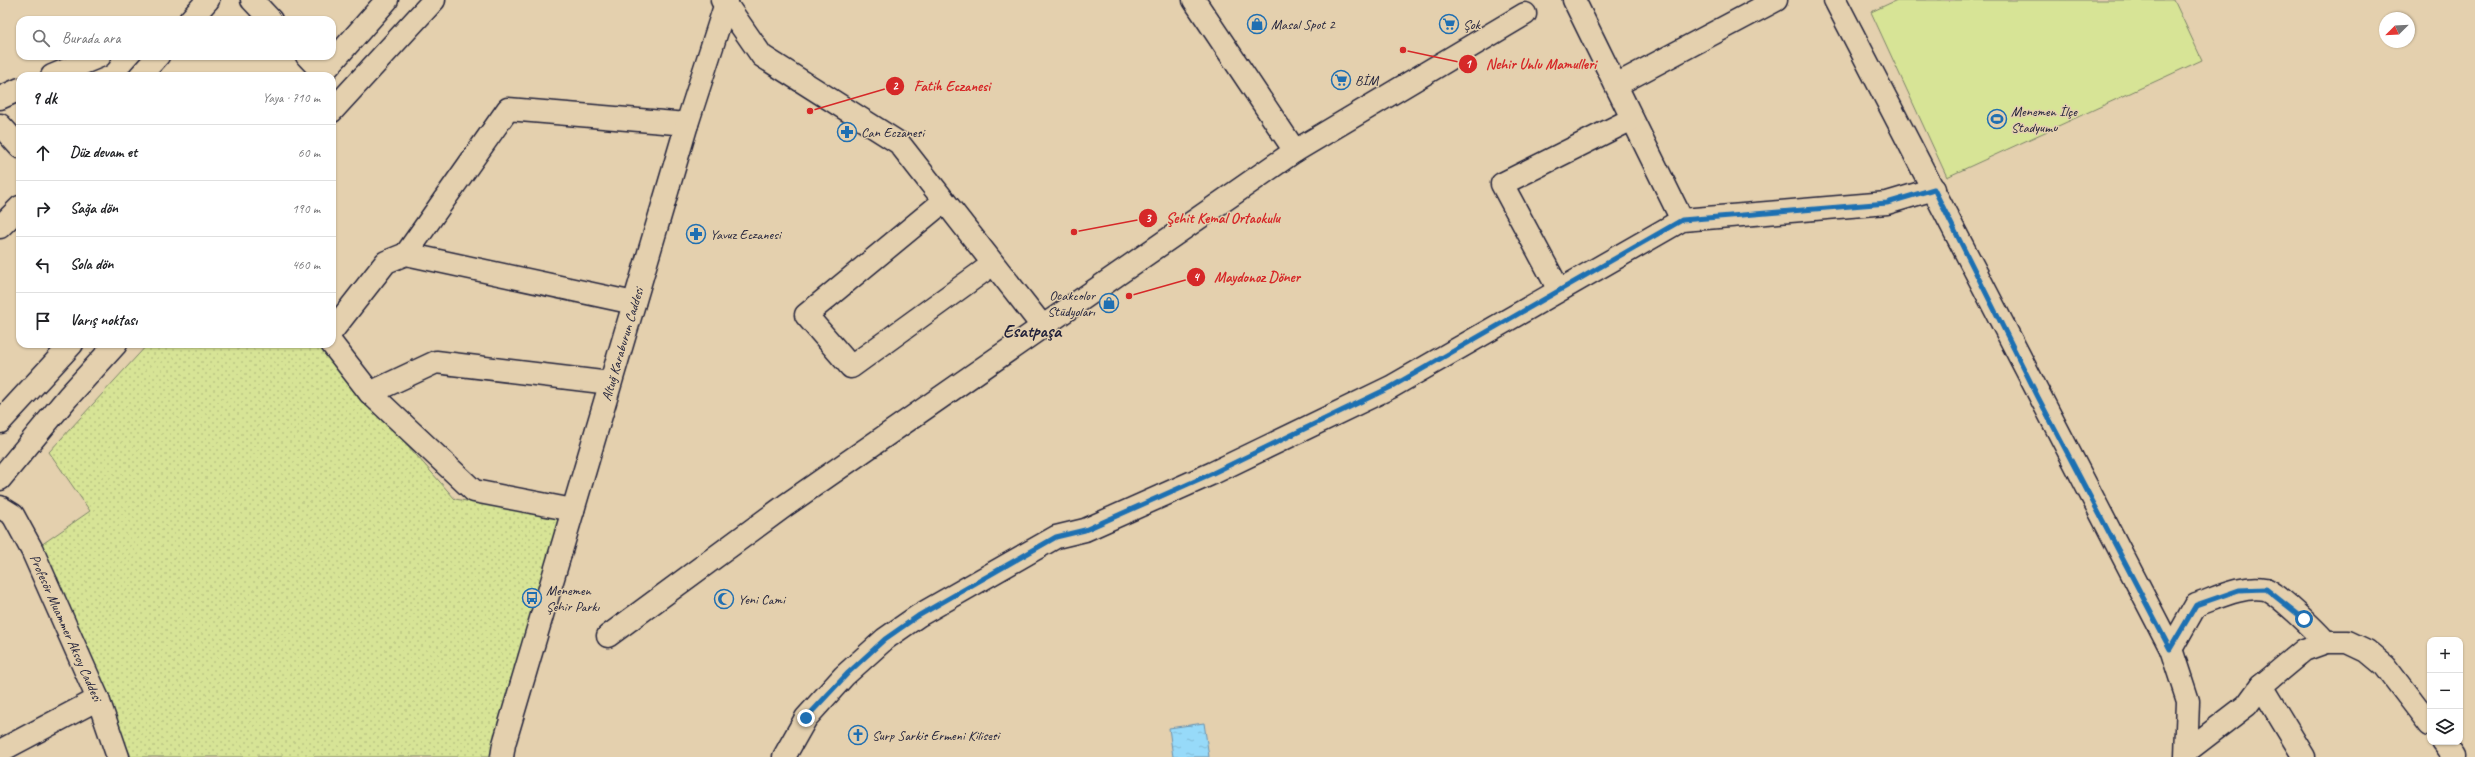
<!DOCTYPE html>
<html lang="tr">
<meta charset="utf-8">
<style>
:root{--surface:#fff;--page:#f2f2f2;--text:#202124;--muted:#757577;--line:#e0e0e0}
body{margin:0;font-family:Caveat,sans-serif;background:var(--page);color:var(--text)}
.controls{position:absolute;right:12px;bottom:12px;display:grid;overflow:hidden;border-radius:8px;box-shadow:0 1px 3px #0004}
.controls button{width:36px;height:36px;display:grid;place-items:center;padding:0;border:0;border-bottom:1px solid var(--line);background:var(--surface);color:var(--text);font:20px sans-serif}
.compass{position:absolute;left:2379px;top:12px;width:36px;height:36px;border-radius:50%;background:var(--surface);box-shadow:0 1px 3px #0004;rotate:246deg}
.stop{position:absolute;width:12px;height:12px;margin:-9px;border:3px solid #1f6fb2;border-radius:50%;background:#fff}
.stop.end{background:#1f6fb2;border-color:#fff;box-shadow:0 1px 4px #0008}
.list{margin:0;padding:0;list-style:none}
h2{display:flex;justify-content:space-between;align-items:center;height:52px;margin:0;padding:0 16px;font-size:17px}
h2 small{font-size:13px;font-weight:400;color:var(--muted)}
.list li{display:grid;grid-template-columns:26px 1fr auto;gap:12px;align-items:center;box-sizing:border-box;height:56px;padding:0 16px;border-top:1px solid var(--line)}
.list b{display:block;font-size:15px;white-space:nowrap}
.list em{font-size:13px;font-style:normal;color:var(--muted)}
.icon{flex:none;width:22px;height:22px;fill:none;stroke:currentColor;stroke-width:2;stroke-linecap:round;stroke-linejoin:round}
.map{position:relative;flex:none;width:2475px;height:757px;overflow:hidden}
.search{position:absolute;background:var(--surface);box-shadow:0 1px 3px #0004;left:16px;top:16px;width:320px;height:44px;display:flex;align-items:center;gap:10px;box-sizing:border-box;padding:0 14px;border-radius:12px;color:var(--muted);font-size:15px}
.panel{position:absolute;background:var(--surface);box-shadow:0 1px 3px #0004;left:16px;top:72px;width:320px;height:276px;border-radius:12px}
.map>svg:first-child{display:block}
</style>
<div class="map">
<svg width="2475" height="757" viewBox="0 0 2475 757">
<defs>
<pattern id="grass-dots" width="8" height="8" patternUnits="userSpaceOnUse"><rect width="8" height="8" fill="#d7e496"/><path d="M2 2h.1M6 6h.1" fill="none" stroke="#b8c382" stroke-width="1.8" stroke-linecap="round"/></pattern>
<pattern id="water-ripples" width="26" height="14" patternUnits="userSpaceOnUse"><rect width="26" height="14" fill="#97daf9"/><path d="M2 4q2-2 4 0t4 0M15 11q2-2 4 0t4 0" fill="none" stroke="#82bbd6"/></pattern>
</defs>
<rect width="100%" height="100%" fill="#e4d0ae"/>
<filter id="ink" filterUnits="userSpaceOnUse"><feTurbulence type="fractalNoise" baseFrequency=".025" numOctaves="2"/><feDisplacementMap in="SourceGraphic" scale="8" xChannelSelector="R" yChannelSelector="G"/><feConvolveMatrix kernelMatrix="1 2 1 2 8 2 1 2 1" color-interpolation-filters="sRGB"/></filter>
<g filter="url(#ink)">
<path fill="url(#grass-dots)" stroke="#7c8368" d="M148 344H318L455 499 561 518 493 757H131L41 545 90 511 49 452Z"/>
<path fill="#d7e496" stroke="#7c8368" d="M1897 0H2174L2202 60 1947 177 1871 12Z"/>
<path fill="url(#water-ripples)" stroke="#6890ad" d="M1204 723 1209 757H1173L1169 728Z"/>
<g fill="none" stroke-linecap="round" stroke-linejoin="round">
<g stroke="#22223b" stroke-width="25">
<g id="minor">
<path d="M252 0 271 20"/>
<path d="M1194 0 1295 151"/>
<path d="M1574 0 1682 220"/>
<path d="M1835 0 2171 649 2188 701 2186 757"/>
<path d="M726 4 762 56 899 143 1043 327"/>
<path d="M190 20 208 0"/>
<path d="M307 56 323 73"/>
<path d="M52 76 100 56"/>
<path d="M140 76 158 56"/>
<path d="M1616 85 1776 0"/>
<path d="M0 98 20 89"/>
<path d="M0 125 20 147"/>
<path d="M944 201 806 315 851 367 993 264"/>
<path d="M0 227 20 207"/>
<path d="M406 254 508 109 687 124"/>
<path d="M1559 290 1502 184 1632 119"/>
<path d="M332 331 386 262 406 254 634 303"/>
<path d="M332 344 370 393 474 491 573 510"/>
<path d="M370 393 436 362 610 383"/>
<path id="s1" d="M0 507 13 515 32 550 98 699 118 757"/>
<path d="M608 636 786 505 1295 151 1525 14"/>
<path d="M2171 649 2196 605C2217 598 2242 585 2265 589 2277 592 2317 632 2326 642"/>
<path d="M2261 686 2304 757"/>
<path d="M2443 742 2454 757"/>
<path d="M0 751 98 699"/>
<path d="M2187 751 2247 705 2261 686 2304 650 2326 642H2348L2367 651 2385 666 2430 725"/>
<path id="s2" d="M502 757 504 744 687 124 727 0"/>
<path d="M784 757 806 718 844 676 885 639 918 616 1056 537 1085 530 1213 473 1391 387 1682 220 1887 203 1934 189"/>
</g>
</g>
<g stroke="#22223b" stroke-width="25">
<path id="highway" d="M722 0 726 4
M320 76 387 0
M332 111 434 0
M0 422 72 344
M0 479 68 397 116 344"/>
</g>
<use href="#minor" stroke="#e4d0ae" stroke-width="22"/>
<use href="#highway" stroke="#e4d0ae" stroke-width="22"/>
</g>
</g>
<g fill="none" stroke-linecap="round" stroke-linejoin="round" filter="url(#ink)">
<path stroke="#1f6fb2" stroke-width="5" d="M806 718 848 673 885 639 918 616 1056 537 1085 530 1213 473 1391 387 1682 220 1887 203 1934 189 2038 397 2170 649 2196 605 2239 590 2266 589 2304 619"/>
</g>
<defs>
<g id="shop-ring" transform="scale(1)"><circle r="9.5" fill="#e4d0ae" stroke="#1f6fb2" stroke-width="1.5"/><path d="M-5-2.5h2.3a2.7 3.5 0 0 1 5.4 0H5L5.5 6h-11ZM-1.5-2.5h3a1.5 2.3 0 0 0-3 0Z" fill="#1f6fb2"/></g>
<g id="supermarket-ring" transform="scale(1)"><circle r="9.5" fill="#e4d0ae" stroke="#1f6fb2" stroke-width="1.5"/><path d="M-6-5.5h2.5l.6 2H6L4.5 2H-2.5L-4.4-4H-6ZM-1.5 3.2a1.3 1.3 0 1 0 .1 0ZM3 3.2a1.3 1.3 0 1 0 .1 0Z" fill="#1f6fb2"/></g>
<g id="stadium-ring" transform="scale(1)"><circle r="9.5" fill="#e4d0ae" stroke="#1f6fb2" stroke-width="1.5"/><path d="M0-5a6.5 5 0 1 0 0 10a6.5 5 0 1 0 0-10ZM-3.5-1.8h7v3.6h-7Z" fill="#1f6fb2"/></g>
<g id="pharmacy-ring" transform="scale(1)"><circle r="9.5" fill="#e4d0ae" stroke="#1f6fb2" stroke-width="1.5"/><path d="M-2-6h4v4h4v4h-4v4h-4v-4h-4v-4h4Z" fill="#1f6fb2"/></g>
<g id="bus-ring" transform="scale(1)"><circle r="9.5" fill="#e4d0ae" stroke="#1f6fb2" stroke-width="1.5"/><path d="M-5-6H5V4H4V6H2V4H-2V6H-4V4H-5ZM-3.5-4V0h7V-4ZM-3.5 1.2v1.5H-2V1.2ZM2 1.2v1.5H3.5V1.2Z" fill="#1f6fb2"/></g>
<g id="mosque-ring" transform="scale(1)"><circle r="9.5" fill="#e4d0ae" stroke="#1f6fb2" stroke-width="1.5"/><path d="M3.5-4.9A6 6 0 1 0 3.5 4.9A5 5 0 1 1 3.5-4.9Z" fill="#1f6fb2"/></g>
<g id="church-ring" transform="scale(1)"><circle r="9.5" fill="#e4d0ae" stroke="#1f6fb2" stroke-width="1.5"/><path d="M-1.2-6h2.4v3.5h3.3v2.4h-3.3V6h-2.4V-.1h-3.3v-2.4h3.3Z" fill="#1f6fb2"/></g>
</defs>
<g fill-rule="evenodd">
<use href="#shop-ring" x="1257" y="24"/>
<use href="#supermarket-ring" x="1449" y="24"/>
<use href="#supermarket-ring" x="1341" y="80"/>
<use href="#stadium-ring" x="1997" y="119"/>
<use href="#pharmacy-ring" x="847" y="132"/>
<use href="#pharmacy-ring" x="696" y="234"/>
<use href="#shop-ring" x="1109" y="303"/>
<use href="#bus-ring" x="532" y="598"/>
<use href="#mosque-ring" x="724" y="599"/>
<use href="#church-ring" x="858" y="735"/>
</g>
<g text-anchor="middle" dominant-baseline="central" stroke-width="3" stroke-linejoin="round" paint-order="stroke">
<g font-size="14" fill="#22223b" stroke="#e4d0ae" text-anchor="start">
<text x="1271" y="24">Masal Spot 2</text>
<text x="1463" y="24">Şok</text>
<text x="1355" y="80">BİM</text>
<text x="2011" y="111">Menemen İlçe<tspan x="2011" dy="16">Stadyumu</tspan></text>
<text x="861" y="132">Can Eczanesi</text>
<text x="710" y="234">Yavuz Eczanesi</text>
<text x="1095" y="295" text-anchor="end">Ocakcolor<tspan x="1095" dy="16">Stüdyoları</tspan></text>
<text x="546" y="590">Menemen<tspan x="546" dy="16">Şehir Parkı</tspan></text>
<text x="738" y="599">Yeni Cami</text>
<text x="872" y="735">Surp Sarkis Ermeni Kilisesi</text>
</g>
<g font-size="14" fill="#22223b" stroke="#e4d0ae">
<text stroke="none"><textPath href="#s2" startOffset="430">Altuğ Karaburun Caddesi</textPath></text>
<text stroke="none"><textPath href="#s1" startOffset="140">Profesör Muammer Aksoy Caddesi</textPath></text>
</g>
<g font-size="18" font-weight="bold" fill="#22223b" stroke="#e4d0ae">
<text x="1032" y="331">Esatpaşa</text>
</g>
</g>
<path fill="none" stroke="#d62828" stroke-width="1.5" d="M1403 50L1468 64M810 111L895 86M1074 232L1148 218M1129 296L1196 277"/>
<g fill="#d62828" stroke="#e4d0ae" stroke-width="1.5">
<circle cx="1403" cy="50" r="4"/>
<circle cx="810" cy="111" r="4"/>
<circle cx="1074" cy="232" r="4"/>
<circle cx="1129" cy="296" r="4"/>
<circle cx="1468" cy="64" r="10"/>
<circle cx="895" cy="86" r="10"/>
<circle cx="1148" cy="218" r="10"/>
<circle cx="1196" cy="277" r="10"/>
</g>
<g font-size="12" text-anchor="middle" font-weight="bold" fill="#fff">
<text x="1468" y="68">1</text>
<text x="895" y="90">2</text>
<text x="1148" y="222">3</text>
<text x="1196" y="281">4</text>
</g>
<g font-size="15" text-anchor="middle" font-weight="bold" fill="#d62828" stroke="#e4d0ae" stroke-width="3" stroke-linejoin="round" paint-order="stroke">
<text x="1541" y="69">Nehir Unlu Mamulleri</text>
<text x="952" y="91">Fatih Eczanesi</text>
<text x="1223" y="223">Şehit Kemal Ortaokulu</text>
<text x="1257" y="282">Maydonoz Döner</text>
</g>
</svg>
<div class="controls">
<button>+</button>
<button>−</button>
<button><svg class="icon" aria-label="layers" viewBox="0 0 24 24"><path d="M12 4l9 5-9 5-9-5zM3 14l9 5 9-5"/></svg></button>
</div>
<svg class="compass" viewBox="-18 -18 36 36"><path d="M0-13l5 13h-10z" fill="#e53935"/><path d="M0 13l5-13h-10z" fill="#757577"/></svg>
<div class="stop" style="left:2304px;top:619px"></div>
<div class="stop end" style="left:806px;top:718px"></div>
<div class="search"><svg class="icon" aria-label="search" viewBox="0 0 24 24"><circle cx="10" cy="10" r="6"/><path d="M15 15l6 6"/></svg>Burada ara</div>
<section class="panel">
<h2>9 dk<small>Yaya · 710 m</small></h2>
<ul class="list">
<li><svg class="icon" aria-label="ahead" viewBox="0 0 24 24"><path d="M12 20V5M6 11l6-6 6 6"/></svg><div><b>Düz devam et</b></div><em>60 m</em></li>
<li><svg class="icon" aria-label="right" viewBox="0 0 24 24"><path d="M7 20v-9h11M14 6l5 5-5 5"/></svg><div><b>Sağa dön</b></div><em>190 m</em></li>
<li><svg class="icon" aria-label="left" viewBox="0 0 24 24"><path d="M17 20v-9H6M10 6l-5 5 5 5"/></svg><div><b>Sola dön</b></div><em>460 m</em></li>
<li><svg class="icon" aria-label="arrive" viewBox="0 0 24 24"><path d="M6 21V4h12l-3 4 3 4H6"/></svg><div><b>Varış noktası</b></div></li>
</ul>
</section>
</div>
